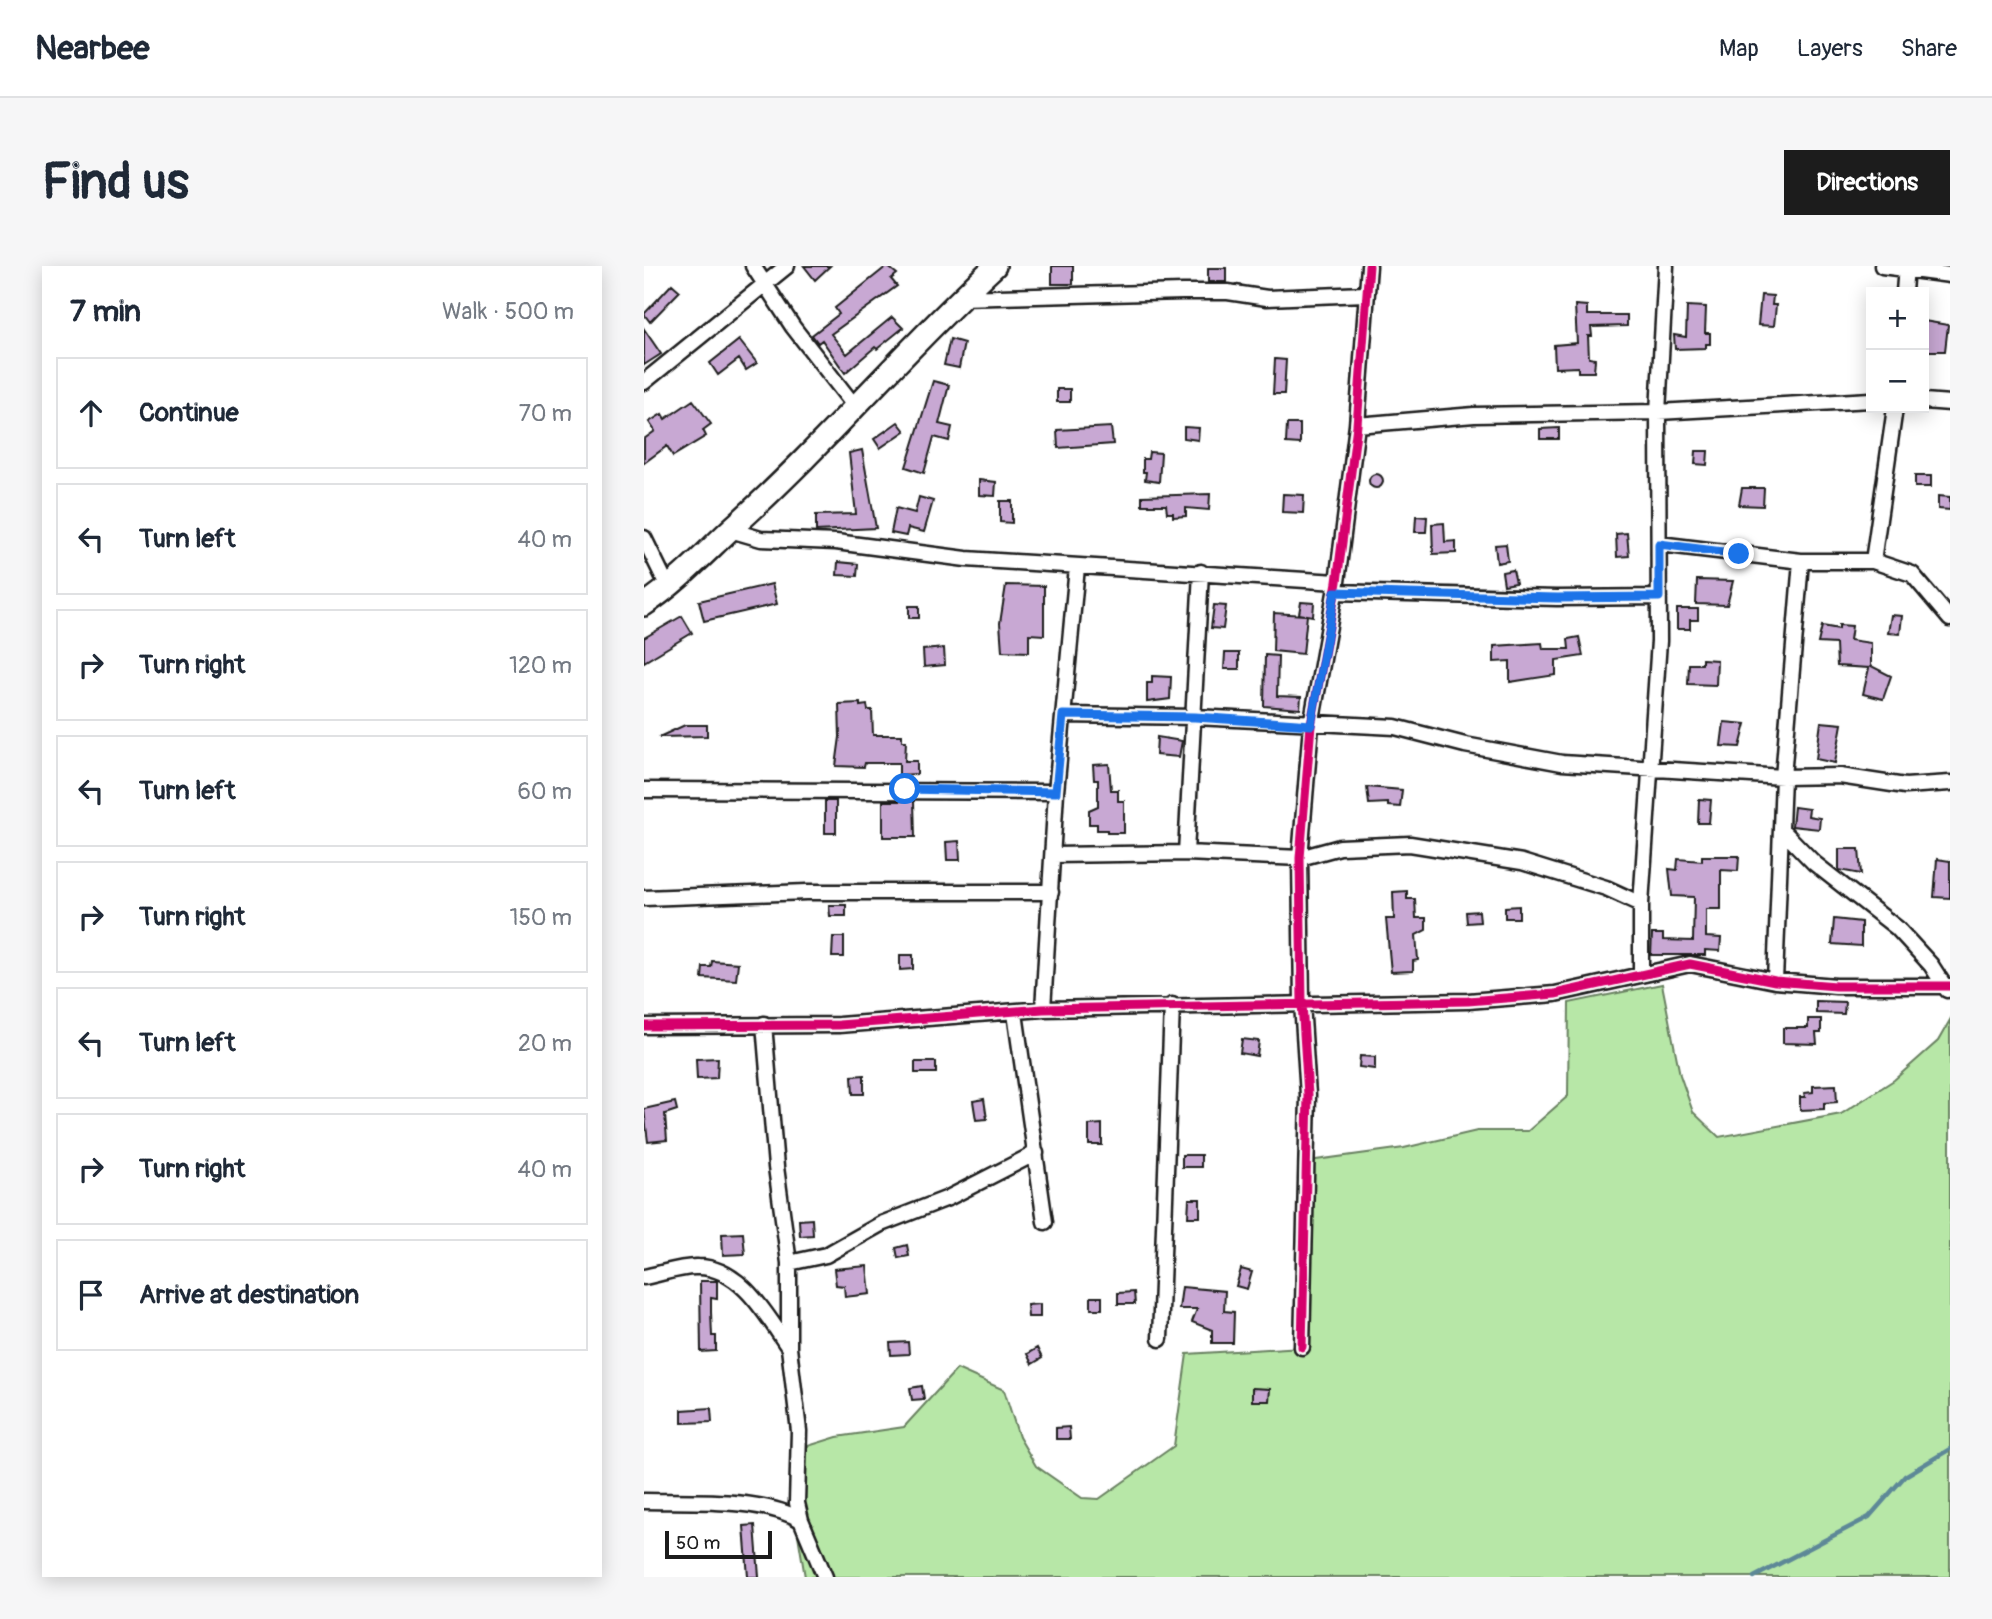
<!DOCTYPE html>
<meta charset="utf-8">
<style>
:root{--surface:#fff;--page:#f6f6f7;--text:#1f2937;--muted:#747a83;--line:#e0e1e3;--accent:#1c1c1c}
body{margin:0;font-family:Pangolin,sans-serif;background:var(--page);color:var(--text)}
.controls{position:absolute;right:21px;top:21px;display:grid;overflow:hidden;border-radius:0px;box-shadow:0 4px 18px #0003}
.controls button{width:63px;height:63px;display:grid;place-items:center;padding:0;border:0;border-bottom:2px solid var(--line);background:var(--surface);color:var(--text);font:35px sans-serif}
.scale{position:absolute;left:21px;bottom:18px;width:107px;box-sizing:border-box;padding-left:7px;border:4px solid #1c1c1c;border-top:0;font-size:19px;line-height:24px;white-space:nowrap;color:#1c1c1c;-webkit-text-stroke:5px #fff;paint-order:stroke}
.stop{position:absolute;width:21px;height:21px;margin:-16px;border:5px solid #1a73e8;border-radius:50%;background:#fff}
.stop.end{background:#1a73e8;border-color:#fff;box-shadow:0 2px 7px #0008}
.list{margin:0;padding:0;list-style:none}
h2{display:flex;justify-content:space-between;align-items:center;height:91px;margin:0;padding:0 28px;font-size:30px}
h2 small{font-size:23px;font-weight:400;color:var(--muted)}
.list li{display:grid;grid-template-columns:46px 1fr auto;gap:21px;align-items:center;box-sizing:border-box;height:112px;margin:0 14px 14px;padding:0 14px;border:2px solid var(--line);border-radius:0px}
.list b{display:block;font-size:26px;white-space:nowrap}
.list em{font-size:23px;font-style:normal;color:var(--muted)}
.icon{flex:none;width:38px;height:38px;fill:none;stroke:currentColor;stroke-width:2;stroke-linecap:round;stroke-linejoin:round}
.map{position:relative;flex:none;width:1306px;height:1311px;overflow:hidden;border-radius:0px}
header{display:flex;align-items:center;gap:42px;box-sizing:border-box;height:98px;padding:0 35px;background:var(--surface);border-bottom:2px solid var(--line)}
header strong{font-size:33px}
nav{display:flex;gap:38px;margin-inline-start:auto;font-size:24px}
.intro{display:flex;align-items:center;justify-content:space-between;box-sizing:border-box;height:168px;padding:0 42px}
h1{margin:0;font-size:49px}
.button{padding:18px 32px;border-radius:0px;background:var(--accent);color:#fff;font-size:24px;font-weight:700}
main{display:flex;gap:42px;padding:0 42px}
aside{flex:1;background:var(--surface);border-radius:0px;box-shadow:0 4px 18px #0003}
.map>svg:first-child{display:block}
</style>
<header>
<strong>Nearbee</strong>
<nav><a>Map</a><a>Layers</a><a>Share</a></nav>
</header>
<div class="intro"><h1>Find us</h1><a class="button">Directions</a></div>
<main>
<aside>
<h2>7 min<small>Walk · 500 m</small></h2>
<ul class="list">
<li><svg class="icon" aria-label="ahead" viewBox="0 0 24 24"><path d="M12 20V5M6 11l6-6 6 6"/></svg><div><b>Continue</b></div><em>70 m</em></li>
<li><svg class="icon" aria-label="left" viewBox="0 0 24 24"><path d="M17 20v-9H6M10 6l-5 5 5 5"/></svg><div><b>Turn left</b></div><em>40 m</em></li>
<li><svg class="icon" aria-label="right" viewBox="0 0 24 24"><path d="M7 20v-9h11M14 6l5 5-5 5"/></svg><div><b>Turn right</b></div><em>120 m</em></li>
<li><svg class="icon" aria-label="left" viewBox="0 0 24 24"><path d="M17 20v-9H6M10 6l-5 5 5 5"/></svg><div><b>Turn left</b></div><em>60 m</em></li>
<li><svg class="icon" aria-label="right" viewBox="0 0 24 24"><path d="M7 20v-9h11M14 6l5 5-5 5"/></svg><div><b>Turn right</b></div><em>150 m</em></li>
<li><svg class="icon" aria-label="left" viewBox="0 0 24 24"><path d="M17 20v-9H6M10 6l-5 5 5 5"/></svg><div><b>Turn left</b></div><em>20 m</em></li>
<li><svg class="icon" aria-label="right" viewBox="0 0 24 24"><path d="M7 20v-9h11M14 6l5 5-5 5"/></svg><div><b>Turn right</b></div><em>40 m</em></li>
<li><svg class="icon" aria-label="arrive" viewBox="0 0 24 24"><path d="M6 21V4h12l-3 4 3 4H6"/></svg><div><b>Arrive at destination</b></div></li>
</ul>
</aside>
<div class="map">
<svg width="1306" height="1311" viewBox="0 0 1306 1311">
<rect width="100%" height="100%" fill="#fff"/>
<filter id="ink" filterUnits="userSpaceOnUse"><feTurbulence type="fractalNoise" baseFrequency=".0143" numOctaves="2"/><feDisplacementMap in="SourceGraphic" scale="14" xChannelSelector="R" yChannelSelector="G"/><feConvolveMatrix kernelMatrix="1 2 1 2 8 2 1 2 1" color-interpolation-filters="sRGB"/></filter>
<g filter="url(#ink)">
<path fill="#b7e7a7" stroke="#6a8262" stroke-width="2" d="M1018 718 1036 809 1049 846 1075 871 1197 848 1250 814 1294 775 1306 754V1311H161L148 1233V1185L193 1171 260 1161 313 1103 360 1124 375 1171 392 1200 438 1232 455 1233 530 1180 543 1088 658 1081 665 895 760 882 833 865H884L924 830 925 737Z"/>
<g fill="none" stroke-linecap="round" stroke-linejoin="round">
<path stroke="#5d8897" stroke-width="4.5" d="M1110 1311 1225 1251 1261 1210 1306 1183"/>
</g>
<path fill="#c8a8d3" stroke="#1c1c1c" stroke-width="2" d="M160 0H186L171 14Z
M243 0 253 8 247 13 253 20 187 68 203 88 248 51 259 62 233 83 231 81 201 107 178 74 174 77 168 69 195 48 191 42Z
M408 0H429V18H408Z
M564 2H582V16H564Z
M28 18 36 25 6 56 0 48Z
M1117 29 1129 30 1128 39H1132L1130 60 1114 59Z
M931 39 943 40V49H983V60L947 61 948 70H944L945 92 951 93 950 106H934V101L911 102 910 79 933 77Z
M1043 40 1062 41 1061 67H1066V78H1062V82L1031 83 1030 69 1042 71Z
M1280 55 1304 59 1301 85H1280Z
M0 63 17 88 0 99Z
M306 73 320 77 315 102 300 99Z
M95 74 113 97 102 104 95 93 74 109 66 97Z
M631 93 642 94 640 128H629Z
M289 115 305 119 295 158 308 161 305 175 290 171 280 207 262 201Z
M413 123H426V136H413Z
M49 134 67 158 59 164 62 170 29 190 23 180 0 197V173L11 165 5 156 18 148 21 153Z
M254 156 261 165 236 182 230 173Z
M643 158H656V178L642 177Z
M467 161 469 178 414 182 413 164Z
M540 161 555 162 554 174 540 172Z
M915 162V173H896V163Z
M218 184 232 262 172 265V249L212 248 205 187Z
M1052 185H1064L1063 199 1051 198Z
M505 186 517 187 515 216 501 214 502 206H499V193H504Z
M725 215a7 7 0 1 1 14 0a7 7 0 1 1-14 0Z
M1271 210H1287V221H1271Z
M335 214 352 216 351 230 335 229Z
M1098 222H1120L1119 240 1095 239Z
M566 228 565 244 542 242V250L529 251V247H523L522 239H498V230Z
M639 228 660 229 659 247 638 246Z
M1294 230 1306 231V244L1294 243Z
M275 231 289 235 280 266 264 262 262 270 247 267 252 242 271 247Z
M356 235H368V257L356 256Z
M772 250 783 251 782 266H771Z
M800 257 801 276 812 275V287L789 288 788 258Z
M983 267 985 290 973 291 972 268Z
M862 278 864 295 853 297 851 279Z
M194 296 214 298 213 310 193 309Z
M869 304 872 317 860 319 858 306Z
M1053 314 1089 315 1083 339 1052 338Z
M128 318 133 338 60 355 55 335Z
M362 319 400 320V369L385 368V386L358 385 356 357Z
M657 336 670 337 669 350 663 349 659 388 629 385 630 347 661 349 655 348Z
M570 339 582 340 579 363 567 362Z
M265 340H275V352H265Z
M1033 343H1054V354H1046V363H1033Z
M1247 349 1258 350 1256 368 1244 367Z
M38 350 48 367 0 396V372Z
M1195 359 1208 360 1206 374 1227 377V400L1247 410 1239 433 1219 428 1225 402 1193 400 1192 378 1174 377 1178 360 1195 363Z
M935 371 939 390 912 394V409L866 416V395L850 396V380L898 377 899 383H925L924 373Z
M300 382 301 399 280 401 279 384Z
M581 387H595V403H580Z
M621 389 634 390 633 430 657 431 656 443 620 440Z
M1058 393 1073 394 1072 419 1044 418 1045 398H1058Z
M508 410 527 411 526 433 503 436V417H508Z
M216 437V440L223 439 224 444H228L229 469H258V475H262L261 495H273V508L255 509V497H221L220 501 192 500 196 471 195 438Z
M1080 456 1102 458 1096 481 1077 480Z
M1177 456 1198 458 1191 497 1172 493Z
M41 459H63V470L15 471Z
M513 471 538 475 535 491 512 489Z
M465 498 467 524H474V535H480V567H463V564H453V558H445V544L454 540V514H450L449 499Z
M723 521 758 524 756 541 744 540V537L725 538Z
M1055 533 1067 534 1065 557H1054Z
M181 535H192V567H181Z
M239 535H270L271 571H239Z
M1150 541 1165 543 1164 550 1176 552 1175 563 1148 560Z
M315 575 316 594H303L302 576Z
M1195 583H1215L1217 608 1195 604Z
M1058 590H1095L1094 605 1077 604V643H1062V671L1077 672 1076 685 1061 684V689H1007L1008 668H1019V674L1049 675 1050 631 1028 630 1025 603 1033 604 1034 593 1058 595Z
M1293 593 1306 595V632L1290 631Z
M763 625V633H771L772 652H782V664L772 669 774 694 769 695V705L747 706 742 653H750L749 626Z
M185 639H202V650H186Z
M875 640V652H861V641Z
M835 645 836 656 823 657 822 646Z
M1190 653 1217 656V680L1188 678Z
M189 671H200V691H188Z
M256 689H269V703L256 704Z
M68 695 94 697 92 714 58 712 59 701H67Z
M1172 735 1201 736 1200 748 1172 747Z
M1164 753H1177V767H1172L1173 778 1139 777V762H1164Z
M598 773 615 775 613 790 596 787Z
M716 790 731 791V803L715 801Z
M74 792 73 812 53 813 52 793Z
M271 796H292V807H271Z
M220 809V828H209L208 810Z
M1192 819 1193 836 1180 837V843L1156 844V831H1161L1160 827 1169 826V820Z
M340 833 343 853 332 854 329 835Z
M31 836 33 844 21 848 23 874 4 876 0 843Z
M458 858V879H445V859Z
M538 889H557V901H538Z
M545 933H556V951H544Z
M168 953 169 969 156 970 155 954Z
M99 967 101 988 79 989 78 968Z
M263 979 265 990 254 992 252 982Z
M223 1000 226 1028 201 1031 200 1020 192 1019 190 1003Z
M597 1003 608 1006 603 1023 592 1020Z
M56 1015H73V1033L67 1032V1046L68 1070H72V1085L57 1086Z
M538 1021 581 1025 580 1045 590 1046 589 1077H568V1064L548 1056 553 1043H535Z
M490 1026 491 1038H474V1027Z
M447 1031H458V1043H447Z
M396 1038V1051H384L383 1039Z
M264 1076 265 1088 247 1089 246 1077Z
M393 1082 398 1092 388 1098 383 1088Z
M278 1120 280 1133 268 1134 266 1122Z
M608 1122 626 1123 625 1135H608Z
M67 1142 68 1156 38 1157V1144Z
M425 1161 426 1173H412V1162Z
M111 1259 115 1311H104L100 1260Z"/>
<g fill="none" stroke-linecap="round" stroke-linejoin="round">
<g stroke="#1c1c1c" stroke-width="19">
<path id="street" d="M109 0 149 61 212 142
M1238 0 1306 9
M1260 26 1262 0
M317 32 539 26H584L623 32 721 28
M0 116 143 0
M1280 135 1306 137
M713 159 830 149 1014 146 1227 134
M86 264 117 273 192 276 322 293 693 316
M0 272 25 323
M1015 278 1157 295H1229L1268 308 1306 353
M1229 295 1251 142
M691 326 913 332 1015 331
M419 449 551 451 751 461 821 479 918 497 1139 511 1196 510 1261 520 1306 517
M0 524 412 526
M1137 563 1170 597 1253 662 1287 699 1303 724
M542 587 557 306
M410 589 542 587 656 592 696 581 766 578 878 596 962 622 997 638
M0 632 163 626H407
M997 709V638L1015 375 1014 146 1022 0
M1131 715 1139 511 1157 295
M399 743 412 526 433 301
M371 747 401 956
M120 758 132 901 145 997V1082L155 1165 153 1237 157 1254 181 1311
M0 760 195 759 399 743 824 735 911 728 1046 698 1131 715 1192 720H1306
M145 997 182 989 237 958 304 932 392 887
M0 1011C17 1008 37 1000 54 1001 97 1001 123 1050 145 1082
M516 1073 528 739
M658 1081 664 829 658 737 656 592 667 459 693 316 713 159 725 0
M0 1235C45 1236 118 1231 157 1254"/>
</g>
<g stroke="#1c1c1c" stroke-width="26">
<path id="secondary" d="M0 339C33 317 59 289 88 262 180 180 260 84 351 0"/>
</g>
<use href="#street" stroke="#fff" stroke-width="14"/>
<use href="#secondary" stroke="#fff" stroke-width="21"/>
<g stroke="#fff" stroke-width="13">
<path id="cycleway" d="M0 760 195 759 399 743 824 735 911 728 1046 698 1131 715 1192 720H1306
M658 1081 664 829 658 737 656 592 667 459 693 316 713 159 725 0"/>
</g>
<use href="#cycleway" stroke="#d6006c" stroke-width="9"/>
</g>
</g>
<g fill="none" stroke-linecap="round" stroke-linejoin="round" filter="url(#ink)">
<path stroke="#1a73e8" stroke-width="9" d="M261 523 412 526 419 449 551 451 667 459 691 326 913 332 1015 331V278L1095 288"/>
</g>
</svg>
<div class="controls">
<button>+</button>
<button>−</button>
</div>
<div class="scale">50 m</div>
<div class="stop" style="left:261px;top:523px"></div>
<div class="stop end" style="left:1095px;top:288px"></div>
</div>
</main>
